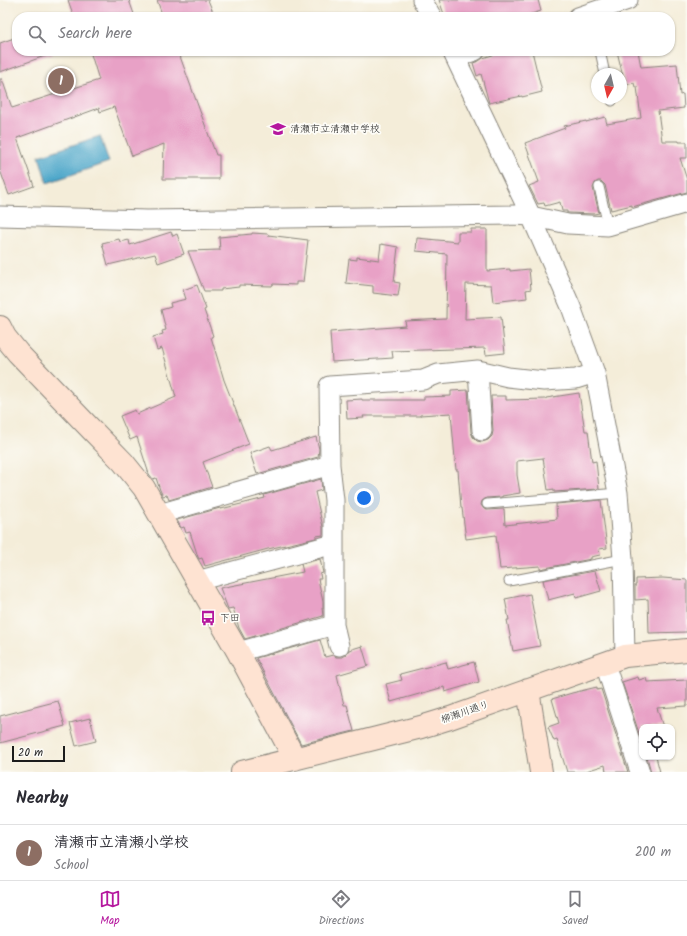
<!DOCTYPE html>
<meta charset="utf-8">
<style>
:root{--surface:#fff;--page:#f2f2f3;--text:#2b2b33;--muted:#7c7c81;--line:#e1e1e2;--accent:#b5179e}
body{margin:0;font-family:Kalam,"Klee One",sans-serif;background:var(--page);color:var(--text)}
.controls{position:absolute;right:12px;bottom:12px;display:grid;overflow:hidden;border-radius:8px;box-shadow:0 1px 3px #0004}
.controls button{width:36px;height:36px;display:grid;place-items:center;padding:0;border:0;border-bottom:1px solid var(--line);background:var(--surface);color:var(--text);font:20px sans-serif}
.compass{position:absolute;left:591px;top:68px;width:36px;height:36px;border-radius:50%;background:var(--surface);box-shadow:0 1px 3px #0004;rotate:188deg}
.scale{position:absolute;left:12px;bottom:10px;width:53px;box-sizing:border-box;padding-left:4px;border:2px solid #1c1c1c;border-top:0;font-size:11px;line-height:14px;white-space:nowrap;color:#1c1c1c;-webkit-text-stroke:3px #fdfcf7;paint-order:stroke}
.you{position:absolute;left:364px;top:498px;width:14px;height:14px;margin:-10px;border:3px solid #fff;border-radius:50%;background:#1a73e8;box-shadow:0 0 0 6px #1a73e833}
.badge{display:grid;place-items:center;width:26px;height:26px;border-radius:50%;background:var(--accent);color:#fff;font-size:13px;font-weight:700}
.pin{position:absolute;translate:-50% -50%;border:2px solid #fff;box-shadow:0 1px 4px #0006}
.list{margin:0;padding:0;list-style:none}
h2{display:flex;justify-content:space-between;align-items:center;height:52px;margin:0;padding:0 16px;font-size:17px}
h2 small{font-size:13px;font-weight:400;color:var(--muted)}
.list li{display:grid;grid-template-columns:26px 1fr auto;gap:12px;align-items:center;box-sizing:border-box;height:56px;padding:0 16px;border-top:1px solid var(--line)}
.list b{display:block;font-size:15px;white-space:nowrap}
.list p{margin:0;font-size:13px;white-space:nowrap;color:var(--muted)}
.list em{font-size:13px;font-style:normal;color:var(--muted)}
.icon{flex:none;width:22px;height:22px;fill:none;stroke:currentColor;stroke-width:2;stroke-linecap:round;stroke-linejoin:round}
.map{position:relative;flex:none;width:687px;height:772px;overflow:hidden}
.search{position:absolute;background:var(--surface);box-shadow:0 1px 3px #0004;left:12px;right:12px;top:12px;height:44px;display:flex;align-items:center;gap:10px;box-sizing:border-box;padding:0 14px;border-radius:16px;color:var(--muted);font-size:15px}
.sheet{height:108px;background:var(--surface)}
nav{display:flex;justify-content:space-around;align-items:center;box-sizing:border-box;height:56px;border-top:1px solid var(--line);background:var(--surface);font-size:11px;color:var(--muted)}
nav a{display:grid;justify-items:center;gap:2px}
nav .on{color:var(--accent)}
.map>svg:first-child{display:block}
</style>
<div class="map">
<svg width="687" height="772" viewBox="0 0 687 772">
<rect width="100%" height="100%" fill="#fdfcf7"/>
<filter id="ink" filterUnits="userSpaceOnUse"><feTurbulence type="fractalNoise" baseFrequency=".025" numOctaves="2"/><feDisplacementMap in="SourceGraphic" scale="8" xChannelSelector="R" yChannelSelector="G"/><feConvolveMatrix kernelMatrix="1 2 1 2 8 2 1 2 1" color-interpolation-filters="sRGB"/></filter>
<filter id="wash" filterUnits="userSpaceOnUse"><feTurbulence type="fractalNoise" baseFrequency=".012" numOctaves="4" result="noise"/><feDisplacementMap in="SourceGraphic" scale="16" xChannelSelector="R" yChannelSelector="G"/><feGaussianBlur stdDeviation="0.9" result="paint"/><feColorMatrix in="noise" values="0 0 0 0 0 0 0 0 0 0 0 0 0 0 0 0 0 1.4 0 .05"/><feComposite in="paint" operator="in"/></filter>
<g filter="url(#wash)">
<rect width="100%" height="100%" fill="#f4edd9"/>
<path fill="#4ba6c9" stroke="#346172" d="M100 136 109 162 47 183 39 156Z"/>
<g id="blocks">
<path fill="#e8a1c6" d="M68 0H129L135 17H74Z
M157 0H208L215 17H163Z
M439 0H538L541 11 522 17H445Z
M17 37V51H53V53L0 72V43Z
M90 51H178L216 155H219V179H163L164 144 132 156 114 107 100 112 99 108 17 138 34 186 9 195 0 170V79H2L12 108 99 80Z
M505 51H532L542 92 522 97V96L489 103 481 74 477 76 473 63 479 61 483 58Z
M617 51H638L641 67 677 64 680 95 683 94 684 108 658 111 662 141H679V142H687V158H680L687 180V192L632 207V205L611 210 605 185 601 181H598L595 183 593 188 599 213 594 214 569 213H567V211H562L560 202 545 206 544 203 538 204 529 186 539 182 525 143 565 128 564 126 586 121V122L605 117 607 124 641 118 637 87H635L634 83 625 85Z
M471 229H487V271L510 269V271L529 269 531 289 526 290 527 298 493 302 491 285 466 284 465 319 501 317 505 353 486 355 485 348 392 351 393 358 332 362 330 332 406 326 405 321 446 319 447 254 416 251 417 238 458 242V232H471Z
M171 232 173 236 177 234 184 254 158 263 155 254 108 265 102 243 119 239 120 242 129 240 130 245Z
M252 233 268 234V235L308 240 303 282H296V285L273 284 272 286 239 285V287L221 289V291H204L188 251 220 250 219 237 252 234Z
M381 244 398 247 394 282 400 283 398 296 373 293V286L346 283 349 259 357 260V257L379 260Z
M197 285 206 309 204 310 213 336 211 337 224 380 249 444 203 462 212 487 169 500 167 495 163 496 160 490 156 478 153 479 149 474 137 437 130 440 120 416 135 410 137 414 176 397 162 348 157 350 153 337 163 334 162 331 166 330 161 310 171 307 170 303 186 299 183 290Z
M468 390 471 432 473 437 477 441 482 442 488 440 492 436 493 431 491 396H506V400L546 399V398L579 393 585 431H588L592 462 596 461 599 489 554 492V489L548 490 543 458 517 461V475L520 493 502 496V497L486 498 482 501 481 505 484 509 487 510 504 509 505 525 557 519 556 504 601 500 607 548 599 549 600 555 591 557V559L540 569V566L500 569 496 535 466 539 462 508H461L458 470H456L451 413 420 415V416H363L364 418 347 419 346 400 362 399V400H424V397L451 396V391Z
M316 437 319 449 318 457 257 474 250 453 270 446 272 450Z
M321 479 322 490 315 492 323 527V535L316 536V538L268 549 205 566 202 558 199 559 198 557 190 532 186 533 184 527 181 528 177 520 220 508H221V509L265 498 264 495Z
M320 559 323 573 320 574 321 579H318L323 602V608H322L323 616 245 639 239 628 233 608 228 609 220 588 303 572 301 564Z
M595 571 601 591 576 598 575 593 548 600 543 580Z
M663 578 687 580V632L649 633 648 599 635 600V585H636V579Z
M530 594 540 646 513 651 507 620H509L505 599Z
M320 640 325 657 333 655 336 657H342L346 654 349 650 362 646 368 666 337 675 344 705H347L354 731 301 744 256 658Z
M446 662 448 669 474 662 479 682 445 692 444 687 391 702 386 684 402 680 400 674Z
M638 677 639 680 646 678 647 682 687 680V706L657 708 663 727H642V742L622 682Z
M597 687V690L601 689 628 772H606L605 765 583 772H567L557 740 554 741 548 727 559 723 552 699 572 693Z
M58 701 65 726 0 743V716Z
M90 718 96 741 76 746 70 723Z
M647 757H656L660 772H651Z"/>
</g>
</g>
<g filter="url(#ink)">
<use href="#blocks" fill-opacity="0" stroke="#88847a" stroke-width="1"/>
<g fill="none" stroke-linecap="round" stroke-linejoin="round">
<g stroke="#88847a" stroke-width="11">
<path id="lane" d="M600 51 605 74
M611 98 612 101
M599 187 608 226
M487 504 618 493
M509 581 623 559"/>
</g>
<g stroke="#88847a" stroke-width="21">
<path id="street" d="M422 0 432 17
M578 17 628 0
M452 51 531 216 571 307 595 373 618 493 623 559 625 656
M456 57 475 51
M0 216 147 220 514 215 531 216 568 224 608 226 687 203
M478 370 482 431
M159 514 330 465
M197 581 334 544
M339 646 334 625V500L330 465 329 386 423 380 438 374 478 370 508 377 544 381 576 379 595 373
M238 652 334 625
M605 664 640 772"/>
</g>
<g stroke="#88847a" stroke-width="24">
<path id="secondary" d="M0 327 5 337 18 353 87 425 123 462 144 488 238 652 295 759
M528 690 541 772
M242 772 421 727 450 718 625 656 687 650"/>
</g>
<use href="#lane" stroke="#fff" stroke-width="9"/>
<use href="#street" stroke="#fff" stroke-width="19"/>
<use href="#secondary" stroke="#fee3d2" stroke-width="22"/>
</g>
</g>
<defs>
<g id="school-bare" transform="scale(1.2)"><path d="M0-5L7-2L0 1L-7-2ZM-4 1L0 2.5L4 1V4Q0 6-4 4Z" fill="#b5179e" stroke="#fdfcf7" stroke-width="2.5" paint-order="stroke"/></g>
<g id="bus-bare" transform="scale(1.2)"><path d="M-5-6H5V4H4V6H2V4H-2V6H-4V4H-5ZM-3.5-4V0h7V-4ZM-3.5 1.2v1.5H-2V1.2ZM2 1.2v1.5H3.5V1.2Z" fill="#b5179e" stroke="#fdfcf7" stroke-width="2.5" paint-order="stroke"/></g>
</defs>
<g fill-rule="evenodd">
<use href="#school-bare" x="278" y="129"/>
<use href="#bus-bare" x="208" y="618"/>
</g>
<g text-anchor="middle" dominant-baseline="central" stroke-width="3.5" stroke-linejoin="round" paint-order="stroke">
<g font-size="10" fill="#1c1c1c" stroke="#fdfcf7" text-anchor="start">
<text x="290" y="129">清瀬市立清瀬中学校</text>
<text x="220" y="618">下田</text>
</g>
<g font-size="10" fill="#1c1c1c" stroke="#fdfcf7">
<text transform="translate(465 712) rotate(-19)">柳瀬川通り</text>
</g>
</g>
</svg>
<div class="controls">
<button><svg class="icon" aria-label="locate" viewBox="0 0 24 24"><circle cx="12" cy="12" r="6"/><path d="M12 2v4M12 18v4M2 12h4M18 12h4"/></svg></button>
</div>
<svg class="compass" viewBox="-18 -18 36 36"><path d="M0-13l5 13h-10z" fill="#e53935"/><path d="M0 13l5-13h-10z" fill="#7c7c81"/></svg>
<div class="scale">20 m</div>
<div class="you"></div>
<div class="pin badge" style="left:61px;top:81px;background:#8d6e63">1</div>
<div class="search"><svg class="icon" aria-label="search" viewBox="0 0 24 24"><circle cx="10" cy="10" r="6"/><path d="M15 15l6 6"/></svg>Search here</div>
</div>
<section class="sheet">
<h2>Nearby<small></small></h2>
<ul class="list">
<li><span class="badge" style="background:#8d6e63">1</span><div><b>清瀬市立清瀬小学校</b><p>School</p></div><em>200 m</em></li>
</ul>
</section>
<nav>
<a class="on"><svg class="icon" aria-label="map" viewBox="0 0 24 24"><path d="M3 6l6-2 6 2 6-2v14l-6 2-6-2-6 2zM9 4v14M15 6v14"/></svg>Map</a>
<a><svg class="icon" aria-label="directions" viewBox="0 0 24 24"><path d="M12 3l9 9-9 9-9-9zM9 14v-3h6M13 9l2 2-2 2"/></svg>Directions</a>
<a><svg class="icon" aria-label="saved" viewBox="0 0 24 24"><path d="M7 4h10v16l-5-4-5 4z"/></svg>Saved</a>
</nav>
